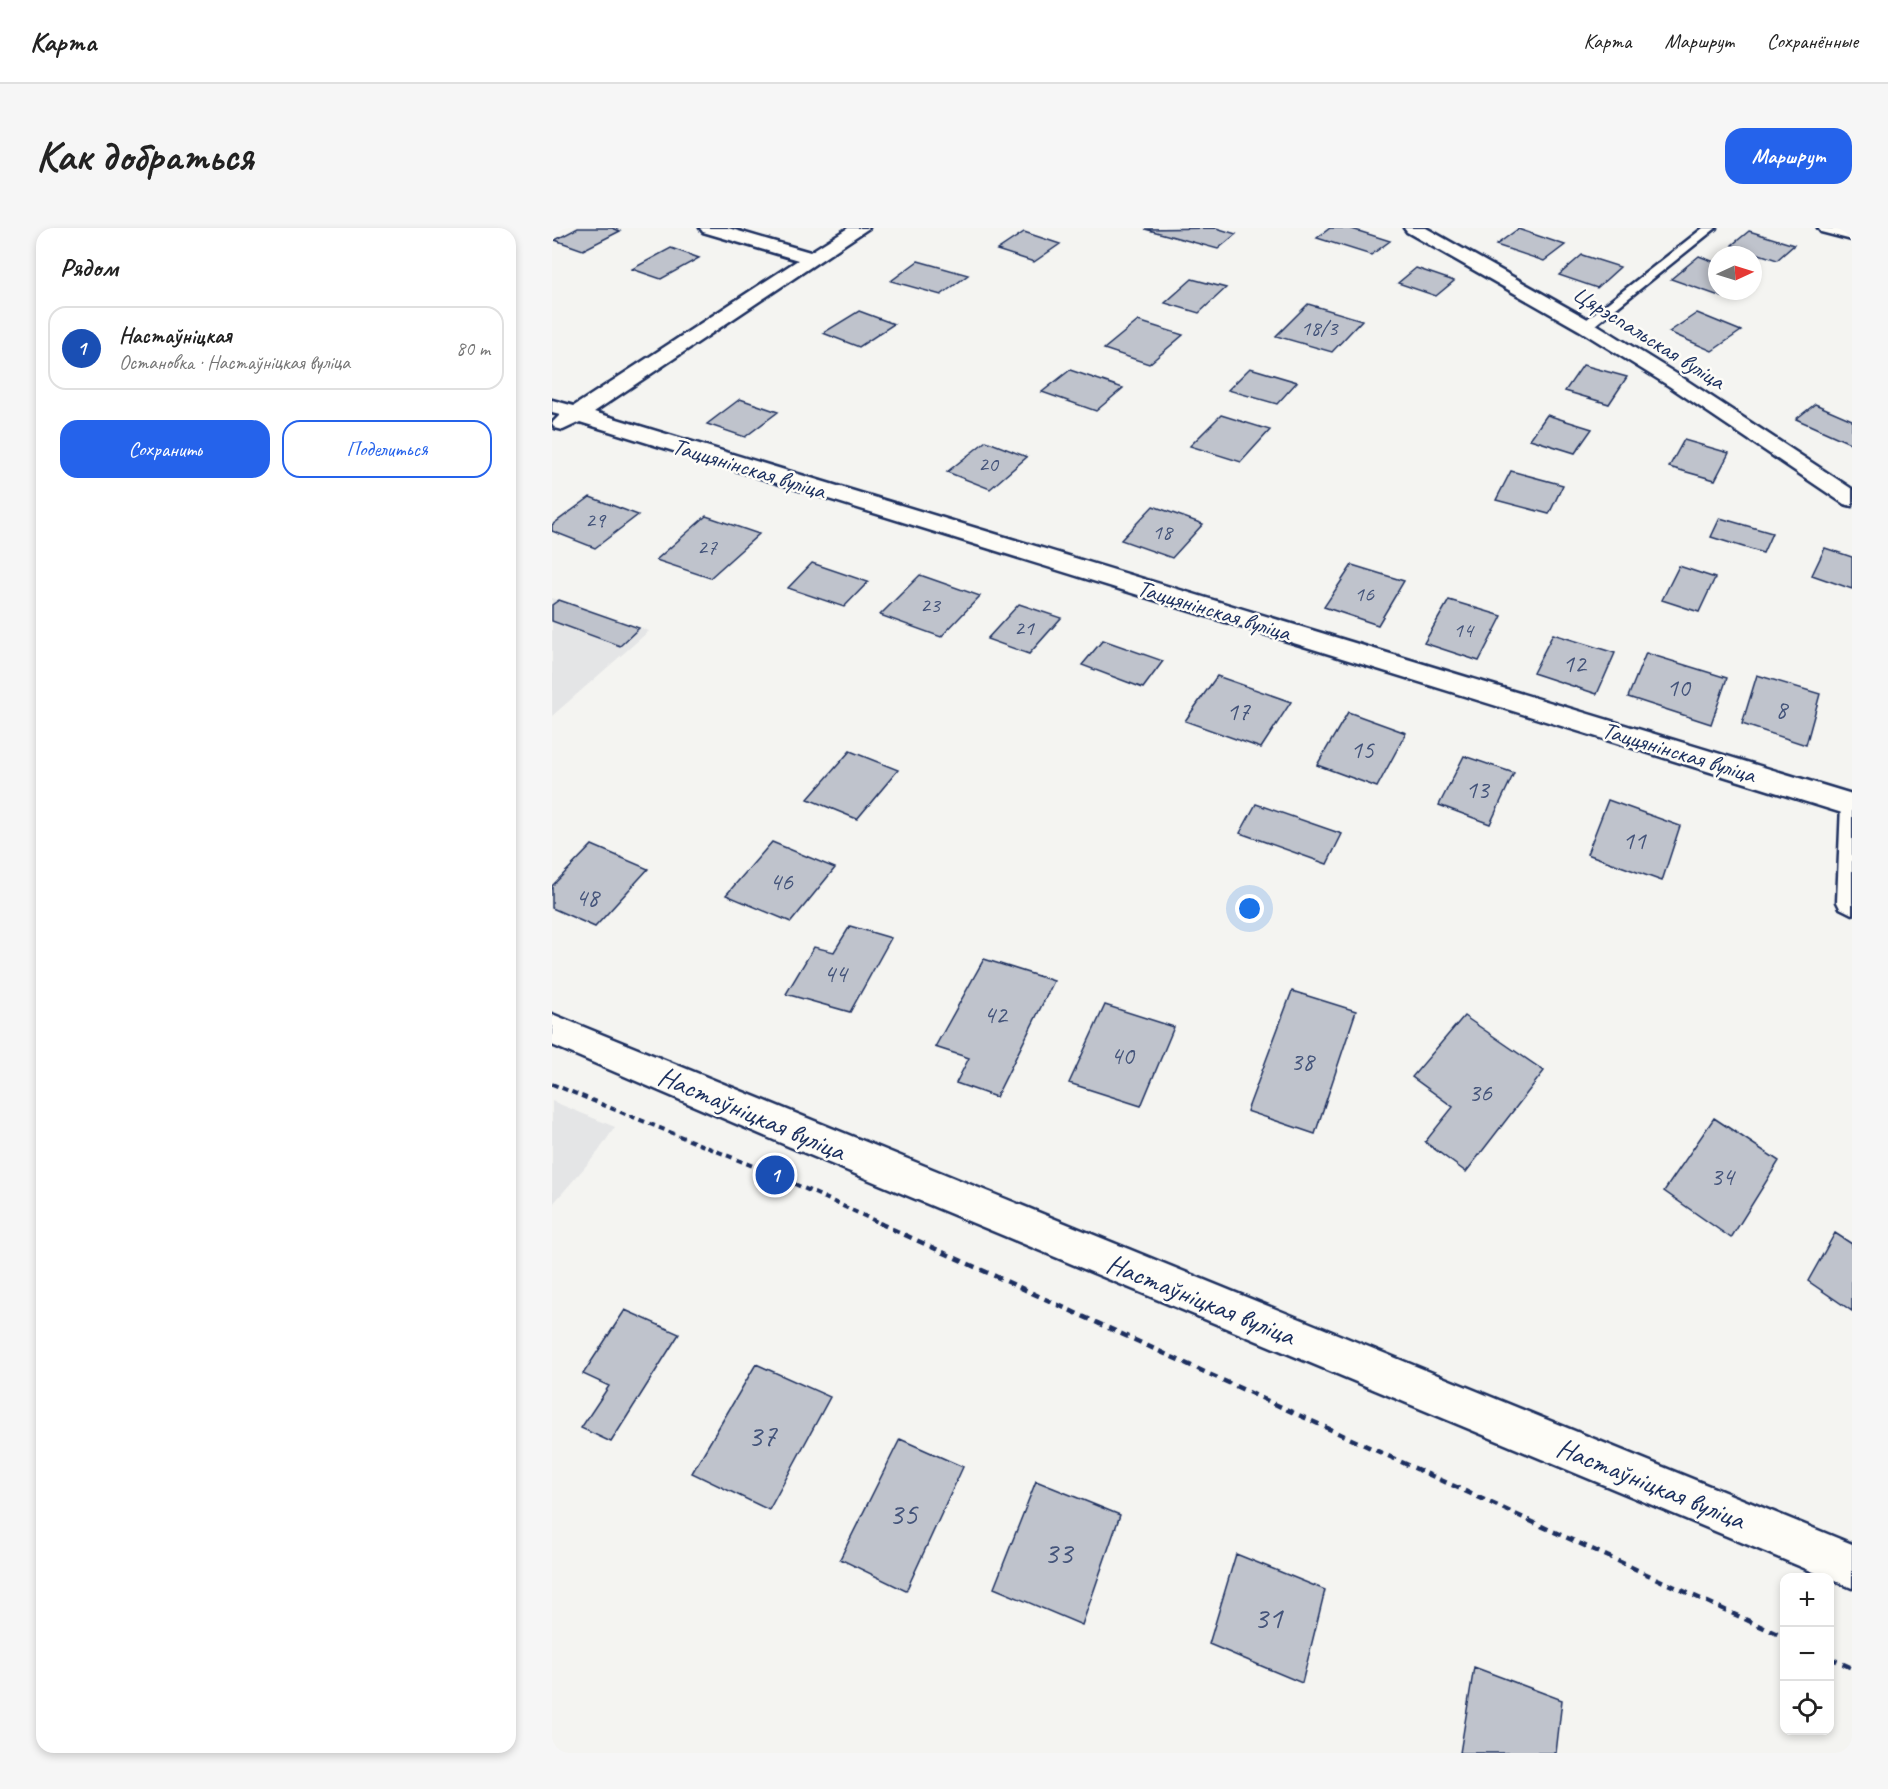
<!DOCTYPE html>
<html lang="ru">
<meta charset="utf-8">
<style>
:root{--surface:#fff;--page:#f6f6f6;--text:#222;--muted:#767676;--line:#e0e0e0;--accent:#2563eb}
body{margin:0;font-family:Caveat,sans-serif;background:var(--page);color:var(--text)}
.controls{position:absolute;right:18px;bottom:18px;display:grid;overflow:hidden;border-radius:12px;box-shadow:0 3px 9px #0003}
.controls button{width:54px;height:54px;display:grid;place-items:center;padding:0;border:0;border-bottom:2px solid var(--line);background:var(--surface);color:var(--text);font:30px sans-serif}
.compass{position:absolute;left:1156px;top:18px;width:54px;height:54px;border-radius:50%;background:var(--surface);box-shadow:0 3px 9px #0003;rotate:86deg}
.you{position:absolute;left:698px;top:681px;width:21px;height:21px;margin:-15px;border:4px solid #fff;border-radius:50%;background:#1a73e8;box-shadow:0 0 0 9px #1a73e833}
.badge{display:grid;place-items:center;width:39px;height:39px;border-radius:50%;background:var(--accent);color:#fff;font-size:20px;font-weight:700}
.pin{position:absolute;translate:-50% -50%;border:3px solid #fff;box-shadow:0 2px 6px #0006}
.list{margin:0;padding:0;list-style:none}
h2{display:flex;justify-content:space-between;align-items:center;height:78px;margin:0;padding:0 24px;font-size:26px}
h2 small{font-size:20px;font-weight:400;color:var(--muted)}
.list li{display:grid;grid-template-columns:39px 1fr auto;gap:18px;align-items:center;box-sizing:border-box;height:84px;margin:0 12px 12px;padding:0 12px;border:2px solid var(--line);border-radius:18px}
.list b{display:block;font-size:22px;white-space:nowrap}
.list p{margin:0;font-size:20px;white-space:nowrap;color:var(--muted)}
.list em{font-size:20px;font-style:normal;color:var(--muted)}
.actions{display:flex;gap:12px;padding:18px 24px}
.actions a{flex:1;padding:14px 0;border:2px solid var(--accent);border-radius:18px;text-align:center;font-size:21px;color:var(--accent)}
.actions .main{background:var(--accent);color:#fff}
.icon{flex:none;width:33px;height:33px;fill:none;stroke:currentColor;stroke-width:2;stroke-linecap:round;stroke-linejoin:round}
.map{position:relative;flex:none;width:1300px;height:1525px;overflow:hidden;border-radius:18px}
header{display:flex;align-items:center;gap:36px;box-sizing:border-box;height:84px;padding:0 30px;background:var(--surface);border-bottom:2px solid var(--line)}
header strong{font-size:28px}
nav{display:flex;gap:33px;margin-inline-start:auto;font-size:21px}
.intro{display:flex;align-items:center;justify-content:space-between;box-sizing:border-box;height:144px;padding:0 36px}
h1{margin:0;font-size:42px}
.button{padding:15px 27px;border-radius:18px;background:var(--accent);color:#fff;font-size:21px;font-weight:700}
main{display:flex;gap:36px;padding:0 36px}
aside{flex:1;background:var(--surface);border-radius:18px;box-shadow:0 3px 9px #0003}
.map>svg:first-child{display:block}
</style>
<header>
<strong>Карта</strong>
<nav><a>Карта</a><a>Маршрут</a><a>Сохранённые</a></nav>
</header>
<div class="intro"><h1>Как добраться</h1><a class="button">Маршрут</a></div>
<main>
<aside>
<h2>Рядом<small></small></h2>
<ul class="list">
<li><span class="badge" style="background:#1a4fb4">1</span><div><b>Настаўніцкая</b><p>Остановка · Настаўніцкая вуліца</p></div><em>80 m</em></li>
</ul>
<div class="actions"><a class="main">Сохранить</a><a>Поделиться</a></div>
</aside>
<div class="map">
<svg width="1300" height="1525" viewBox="0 0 1300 1525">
<rect width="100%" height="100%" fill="#f4f4f1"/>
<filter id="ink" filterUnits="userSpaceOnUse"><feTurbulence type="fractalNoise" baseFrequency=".0167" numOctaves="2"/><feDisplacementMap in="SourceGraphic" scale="12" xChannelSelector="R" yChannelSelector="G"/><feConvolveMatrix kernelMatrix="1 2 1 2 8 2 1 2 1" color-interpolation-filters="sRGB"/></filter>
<g filter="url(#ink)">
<path fill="#e4e5e6" d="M0 370 97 403 0 488Z
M0 873 63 899 46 924 0 977Z"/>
<path fill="#bfc3cc" stroke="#1b2f5e" stroke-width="1.5" d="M26 0H60L68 3 31 22 3 12Z
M664 0 684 6 666 21 593 1Z
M778 0H797L838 13 819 27 765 10Z
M966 1 1013 17 992 33 944 17Z
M1197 3 1242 17 1225 32 1180 17Z
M472 4 508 16 482 34 445 22Z
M119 20 147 30 109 51 80 41Z
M1030 27 1068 39 1045 60 1007 47Z
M1147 28 1165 35V63H1178L1170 69 1119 51Z
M366 33 416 47 389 67 339 53Z
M864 40 902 53 884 68 846 55Z
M640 51 674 60 647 85 613 75Z
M756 76 810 92 780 124 724 108Z
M307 83 342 96 307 119 271 105Z
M1145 85 1189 103 1160 123 1117 104Z
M586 93 631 107 597 136 552 121Z
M1031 137 1075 149 1057 176 1013 163Z
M698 140 745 154 725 176 676 162Z
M518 142 571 160 544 183 490 164Z
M188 171 226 184 193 209 155 196Z
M1263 176 1300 192V216L1244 191Z
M669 187 718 202 689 234 638 218Z
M995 187 1040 201 1023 225 978 211Z
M1132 212 1177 225 1163 252 1117 239Z
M434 213 475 229 438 261 395 244Z
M959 243 1011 257 997 286 944 272Z
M38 269 86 287 43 320 0 303V297Z
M601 278 651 296 620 330 569 312Z
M154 288 207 306 158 350 104 332Z
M1168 290 1220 305 1211 325 1159 309Z
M1273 320 1300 329V361L1260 347Z
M260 335 316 354 292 379 236 360Z
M800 337 852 353 826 397 772 379Z
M1127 338 1163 350 1147 384 1110 372Z
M368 347 428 368 389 409 328 387Z
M7 372 87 400 68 418 0 393V377Z
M897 372 950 388 927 433 872 415Z
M467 376 509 390 477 426 435 411Z
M1001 406 1063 425 1045 466 981 445Z
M551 412 611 433 591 460 530 437Z
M1094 425 1175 450 1159 496 1076 469Z
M1205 447 1268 466 1254 517 1190 496Z
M665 448 739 474 709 520 633 493Z
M796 484 854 505 825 559 765 537Z
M298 523 346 542 305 591 256 571Z
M912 528 962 545 938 596 887 577Z
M1056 572 1128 598 1110 653 1035 626Z
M704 576 790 606 775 636 688 605Z
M220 614 283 640 239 694 174 667Z
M40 617 96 641 43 699 0 680V658Z
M298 698 339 710 298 784 234 766 262 719 282 724Z
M432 731 502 753 444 869 404 855 417 830 383 819Z
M740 763 804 783 763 906 695 883Z
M553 777 622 799 589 878 517 855Z
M912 788 992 843 914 944 873 914 901 879 860 849Z
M1162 890 1227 933 1179 1010 1112 963Z
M1283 1005 1300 1016V1083L1256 1053Z
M73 1082 127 1106 59 1214 29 1200 57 1158 31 1146Z
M204 1136 278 1169 217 1282 140 1245Z
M348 1211 411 1239 354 1363 288 1331Z
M484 1253 568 1287 530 1397 442 1360Z
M684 1326 773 1362 750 1455 657 1416Z
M922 1439 1010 1472 1004 1525H908Z"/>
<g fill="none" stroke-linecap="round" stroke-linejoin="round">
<g stroke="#1b2f5e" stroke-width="5">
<path id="service" d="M1151 0H1164L1038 101H1030L1028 98 1030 95Z
M1298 569 1300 570V686L1288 680 1285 674 1289 576 1291 571Z"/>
</g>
<g stroke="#1b2f5e" stroke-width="5">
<path id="minor" d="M148 0H176L258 24 296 0H317L42 184 1300 566V588L28 194 11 202 3 200 0 195 8 187 0 185V172L22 178 246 32 151 4Z
M852 0H874L1041 94 1131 150 1300 261V278L1292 276 1117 158 1027 102 855 4Z
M1266 0 1300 1V12L1269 4Z"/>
</g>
<g stroke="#1b2f5e" stroke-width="5">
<path id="tertiary" d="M0 786 1300 1316V1360L236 918 0 817Z"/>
</g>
<path stroke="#1b2f5e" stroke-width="4" stroke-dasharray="6 4.5" stroke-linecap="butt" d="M0 856 223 947 330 996"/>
<path stroke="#1b2f5e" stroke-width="4.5" stroke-dasharray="8 6" stroke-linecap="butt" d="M327 995 1232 1409
M1278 1430 1300 1440"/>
<use href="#service" fill="#fdfcf7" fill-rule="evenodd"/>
<use href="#minor" fill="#fdfcf7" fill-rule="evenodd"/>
<use href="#tertiary" fill="#fdfcf7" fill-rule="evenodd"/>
</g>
</g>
<g text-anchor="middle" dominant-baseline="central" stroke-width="5" stroke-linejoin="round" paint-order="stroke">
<g font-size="22" fill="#44547a">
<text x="767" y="100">18/3</text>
<text x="436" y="236">20</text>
<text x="43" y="292">29</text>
<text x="610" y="304">18</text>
<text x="155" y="319">27</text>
<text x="812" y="366">16</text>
<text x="378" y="377">23</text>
<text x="472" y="400">21</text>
<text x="911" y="402">14</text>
</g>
<g font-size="24" fill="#1b2f5e" stroke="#fdfcf7">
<text transform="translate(1097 109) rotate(32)">Цярэспальская вуліца</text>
<text transform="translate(197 240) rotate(17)">Таццянінская вуліца</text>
<text transform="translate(662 382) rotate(17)">Таццянінская вуліца</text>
<text transform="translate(1127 524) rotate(17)">Таццянінская вуліца</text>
</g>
<g font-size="26" fill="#44547a">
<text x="1022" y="435">12</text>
<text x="1126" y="459">10</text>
<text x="1229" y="481">8</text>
<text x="686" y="483">17</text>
<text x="810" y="521">15</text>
<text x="925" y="561">13</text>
<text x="1082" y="612">11</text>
<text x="229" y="653">46</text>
<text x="35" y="669">48</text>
<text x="283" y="745">44</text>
<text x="443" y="786">42</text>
<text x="570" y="827">40</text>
<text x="750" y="833">38</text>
<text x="928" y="864">36</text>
<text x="1170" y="948">34</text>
</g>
<g font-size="28" fill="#1b2f5e" stroke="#fdfcf7">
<text transform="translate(200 885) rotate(23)">Настаўніцкая вуліца</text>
<text transform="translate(649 1071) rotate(22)">Настаўніцкая вуліца</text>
<text transform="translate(1099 1255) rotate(22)">Настаўніцкая вуліца</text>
</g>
<g font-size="32" fill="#44547a">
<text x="210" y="1207">37</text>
<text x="351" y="1285">35</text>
<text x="506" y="1324">33</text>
<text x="716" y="1389">31</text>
</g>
</g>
</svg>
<div class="controls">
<button>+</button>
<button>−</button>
<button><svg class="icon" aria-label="locate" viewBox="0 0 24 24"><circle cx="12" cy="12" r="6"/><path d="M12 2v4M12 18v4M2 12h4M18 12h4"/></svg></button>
</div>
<svg class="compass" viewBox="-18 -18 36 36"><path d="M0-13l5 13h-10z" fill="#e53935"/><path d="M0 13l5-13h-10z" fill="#767676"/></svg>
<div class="you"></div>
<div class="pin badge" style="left:223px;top:947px;background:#1a4fb4">1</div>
</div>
</main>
